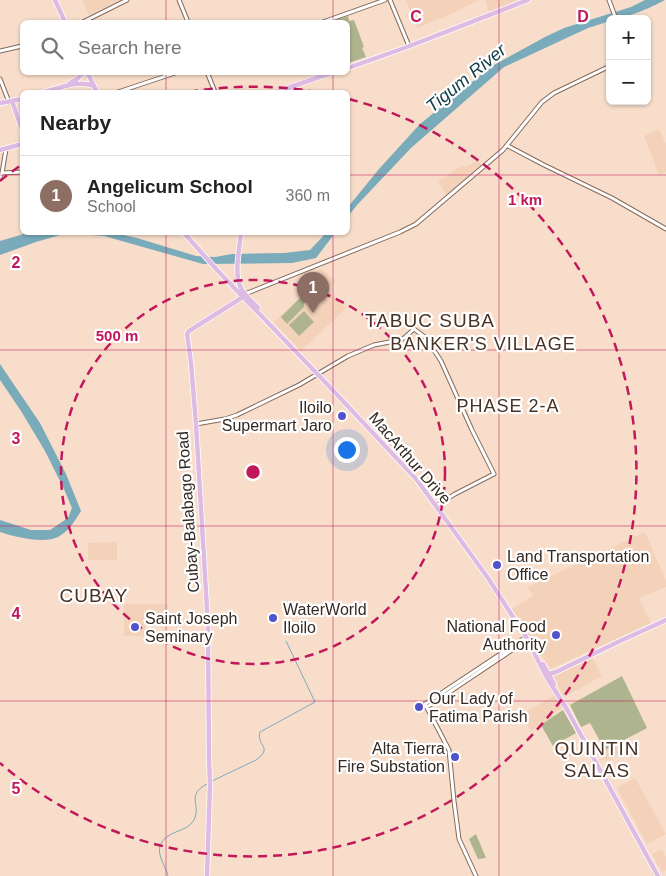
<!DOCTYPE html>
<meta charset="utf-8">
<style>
:root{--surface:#fff;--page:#f2f2f2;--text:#222;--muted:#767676;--line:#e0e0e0;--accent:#b45309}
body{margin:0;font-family:Helvetica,sans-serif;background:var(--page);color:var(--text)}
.controls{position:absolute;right:15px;top:15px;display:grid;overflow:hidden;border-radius:8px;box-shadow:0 1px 4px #0004}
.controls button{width:45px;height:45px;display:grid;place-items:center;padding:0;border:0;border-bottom:1px solid var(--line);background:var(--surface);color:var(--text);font:25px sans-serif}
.you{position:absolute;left:346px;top:449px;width:18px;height:18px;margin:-12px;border:4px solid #fff;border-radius:50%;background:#1a73e8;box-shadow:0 0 0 8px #1a73e833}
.badge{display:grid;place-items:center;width:32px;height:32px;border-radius:50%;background:var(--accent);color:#fff;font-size:16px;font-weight:700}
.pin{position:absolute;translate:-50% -41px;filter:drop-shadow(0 1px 2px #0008)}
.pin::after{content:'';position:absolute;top:26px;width:18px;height:15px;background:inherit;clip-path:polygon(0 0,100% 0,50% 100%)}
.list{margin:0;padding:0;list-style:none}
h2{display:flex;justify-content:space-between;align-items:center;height:65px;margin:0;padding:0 20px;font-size:21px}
h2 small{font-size:16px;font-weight:400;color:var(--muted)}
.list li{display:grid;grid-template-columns:32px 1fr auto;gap:15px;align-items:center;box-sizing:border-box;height:80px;padding:0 20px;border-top:1px solid var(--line)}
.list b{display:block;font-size:19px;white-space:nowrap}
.list p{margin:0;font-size:16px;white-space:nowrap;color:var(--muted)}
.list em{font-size:16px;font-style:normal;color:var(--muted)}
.icon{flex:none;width:28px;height:28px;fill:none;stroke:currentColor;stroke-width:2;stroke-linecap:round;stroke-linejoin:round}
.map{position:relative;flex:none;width:666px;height:876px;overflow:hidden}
.search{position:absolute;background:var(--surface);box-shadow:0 1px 4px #0004;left:20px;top:20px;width:330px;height:55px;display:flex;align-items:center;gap:12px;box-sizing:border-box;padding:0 18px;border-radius:8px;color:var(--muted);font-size:19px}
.panel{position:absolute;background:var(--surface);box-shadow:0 1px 4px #0004;left:20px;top:90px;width:330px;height:145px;border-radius:8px}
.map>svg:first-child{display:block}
</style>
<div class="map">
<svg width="666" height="876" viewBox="0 0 666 876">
<rect width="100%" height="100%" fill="#f8ddca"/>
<path fill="#f4d2ba" d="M82 0H121L90 17Z
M406 0H479L447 16 417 28Z
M485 0H518L489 12Z
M659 129 666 144V172L659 175 644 136Z
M478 160 482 167 447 196 438 181 463 165 466 167Z
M322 269 335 281 327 289 346 308 301 351 274 322 312 286 303 278 306 275Z
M645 532 666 580V587L639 598 651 623 550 669 512 609 533 595 528 587Z
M117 542V560H88V543Z
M124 604H168V618L146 619V636H124Z
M592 657 602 676 564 697 553 676Z
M555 695 563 707 552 714 553 717 531 731 521 715Z
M619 743 623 752 606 761 605 759 600 761 599 760 604 757 602 752Z
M635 778 666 834 647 844 617 788Z
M662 849 666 857V870L662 872 652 854Z"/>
<path fill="#aeb58e" d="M348 16 349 21 354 20 364 47 362 48 366 57 348 63V22H327Z
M304 294 310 300 306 301 304 304V307L287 324 281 317Z
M304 311 314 322 299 336 289 325Z
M622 676 647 728 605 750 590 723 581 727 570 705Z
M563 710 576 733 553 746 541 725Z
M476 834 486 858 478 859 469 839Z"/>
<path fill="#7aabbb" d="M645 0H665C650 8 626 19 610 19V21L588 28 504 67 411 148 358 204 348 216V207L379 169 420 124 492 66 545 37 564 28 631 7Z
M27 233H115L137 238 196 256 215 257 232 254 284 253 310 250 326 233H335L316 258 292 263 203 264 104 236 67 233 36 242 0 255V241Z
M0 364 40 423 66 474 81 511C75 521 68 532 58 537 45 544 14 537 0 532V520L31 530H50L68 518 72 508 64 489 45 451 21 411 0 380Z"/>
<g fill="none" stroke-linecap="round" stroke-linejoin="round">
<path stroke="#7aabbb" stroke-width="1" d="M212 781 256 760C274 747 256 746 260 732L315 702 286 641
M168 876C166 866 157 856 160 846 165 830 187 833 194 820 202 804 184 795 209 783"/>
<g stroke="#836b5a" stroke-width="5">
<path id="minor" d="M179 0 188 22
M390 0 409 46
M609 0 616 19
M83 22 127 0
M323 22 385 0
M0 51 22 46
M207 72 215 92
M0 79 9 102
M118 92 178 72
M508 146 544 165 612 198 666 229
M2 173 22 172
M0 177 2 173 6 149
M245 294 400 232 416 224 503 150 542 102 554 93 610 66
M196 424 225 419 237 415 299 385 348 356 374 345 400 340 404 338 414 329 426 338 441 361 472 430 494 474 455 494 436 506
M427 707 527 640
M476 876 459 839 454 801 449 750 425 704 526 637"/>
</g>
<g stroke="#fff" stroke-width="6">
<path id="major" d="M55 0 65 22
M348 68 407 47 528 0
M87 72 97 92
M69 84 77 79 84 72
M45 92C62 87 77 80 94 86
M276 92 334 72
M12 101 22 130
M0 103 22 99
M0 150 22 144
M183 232 218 271 327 384 417 480 488 578 526 637 546 676 564 705
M241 232C240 247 234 272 240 286 243 294 252 301 258 308
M543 664 554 684
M549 674 556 672 620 641 666 620
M564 704 658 876
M207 876 210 785 209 758 208 626 196 424 191 363 187 334 189 331 243 297"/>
</g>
<use href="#minor" stroke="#fff" stroke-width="3"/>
<use href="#major" stroke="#debbe3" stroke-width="4.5"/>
</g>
<path fill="none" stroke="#c2185b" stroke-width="1" stroke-opacity="0.55" d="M166 0V22M333 0V22M499 0V876M166 72V92M333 72V92M0 175H22M348 175H666M166 232V876M333 232V876M0 350H666M0 526H666M0 701H666"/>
<g fill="none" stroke="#c2185b" stroke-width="2.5" stroke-dasharray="9 6">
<circle cx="253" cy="472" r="192"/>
<path d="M0 181A385 385 0 0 1 21 165M189 92A385 385 0 0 1 317 92M349 99A385 385 0 1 1 0 763"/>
</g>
<g fill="#5053ca" stroke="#fff" stroke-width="2">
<circle cx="342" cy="416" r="5"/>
<circle cx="497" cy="565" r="5"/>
<circle cx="273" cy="618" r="5"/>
<circle cx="135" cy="627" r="5"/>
<circle cx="556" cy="635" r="5"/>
<circle cx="419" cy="707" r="5"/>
<circle cx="455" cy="757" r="5"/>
</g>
<g text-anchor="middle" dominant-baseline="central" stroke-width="4.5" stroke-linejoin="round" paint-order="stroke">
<g font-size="16" fill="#342a23" stroke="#fff" text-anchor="start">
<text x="332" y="407" text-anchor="end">Iloilo<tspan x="332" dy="18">Supermart Jaro</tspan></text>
<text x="507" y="556">Land Transportation<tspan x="507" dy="18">Office</tspan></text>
<text x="283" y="609">WaterWorld<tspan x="283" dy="18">Iloilo</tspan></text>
<text x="145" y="618">Saint Joseph<tspan x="145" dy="18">Seminary</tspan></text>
<text x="546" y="626" text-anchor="end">National Food<tspan x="546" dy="18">Authority</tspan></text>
<text x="429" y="698">Our Lady of<tspan x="429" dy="18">Fatima Parish</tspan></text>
<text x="445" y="748" text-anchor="end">Alta Tierra<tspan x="445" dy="18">Fire Substation</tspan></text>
</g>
<g font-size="16" fill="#342a23" stroke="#fff">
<text transform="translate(410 458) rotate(49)">MacArthur Drive</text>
<text transform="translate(188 512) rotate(-94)">Cubay-Balabago Road</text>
</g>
<g font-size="18" font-style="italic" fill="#14404d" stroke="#fff">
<text transform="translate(466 78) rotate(-39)">Tigum River</text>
</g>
<g font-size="18" letter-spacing="1" fill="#473223" stroke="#fff">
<text x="483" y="344">BANKER'S VILLAGE</text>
<text x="508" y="406">PHASE 2-A</text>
</g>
<g font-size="19" letter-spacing="1" fill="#473223" stroke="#fff">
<text x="430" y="320">TABUC SUBA</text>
<text x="94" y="595">CUBAY</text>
<text x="597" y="748">QUINTIN<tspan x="597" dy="22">SALAS</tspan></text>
</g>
</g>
<g font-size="16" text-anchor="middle" font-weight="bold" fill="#c2185b" stroke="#fff" stroke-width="4.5" stroke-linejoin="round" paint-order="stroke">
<text x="416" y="22">C</text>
<text x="583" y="22">D</text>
<text x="16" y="268">2</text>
<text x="16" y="444">3</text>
<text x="16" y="619">4</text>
<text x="16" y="794">5</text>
</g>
<circle cx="253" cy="472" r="8" fill="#c2185b" stroke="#fff" stroke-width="2.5"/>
<g font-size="15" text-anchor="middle" font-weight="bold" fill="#c2185b" stroke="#fff" stroke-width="4.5" stroke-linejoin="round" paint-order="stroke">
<text x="525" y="205">1 km</text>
<text x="117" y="341">500 m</text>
</g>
</svg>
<div class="controls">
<button>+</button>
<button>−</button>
</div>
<div class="you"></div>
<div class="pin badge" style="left:313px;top:313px;background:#8d6e63">1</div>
<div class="search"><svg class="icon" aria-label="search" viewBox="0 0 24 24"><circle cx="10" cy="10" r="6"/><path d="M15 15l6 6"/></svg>Search here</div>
<section class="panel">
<h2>Nearby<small></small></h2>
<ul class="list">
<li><span class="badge" style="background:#8d6e63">1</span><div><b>Angelicum School</b><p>School</p></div><em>360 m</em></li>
</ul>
</section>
</div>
